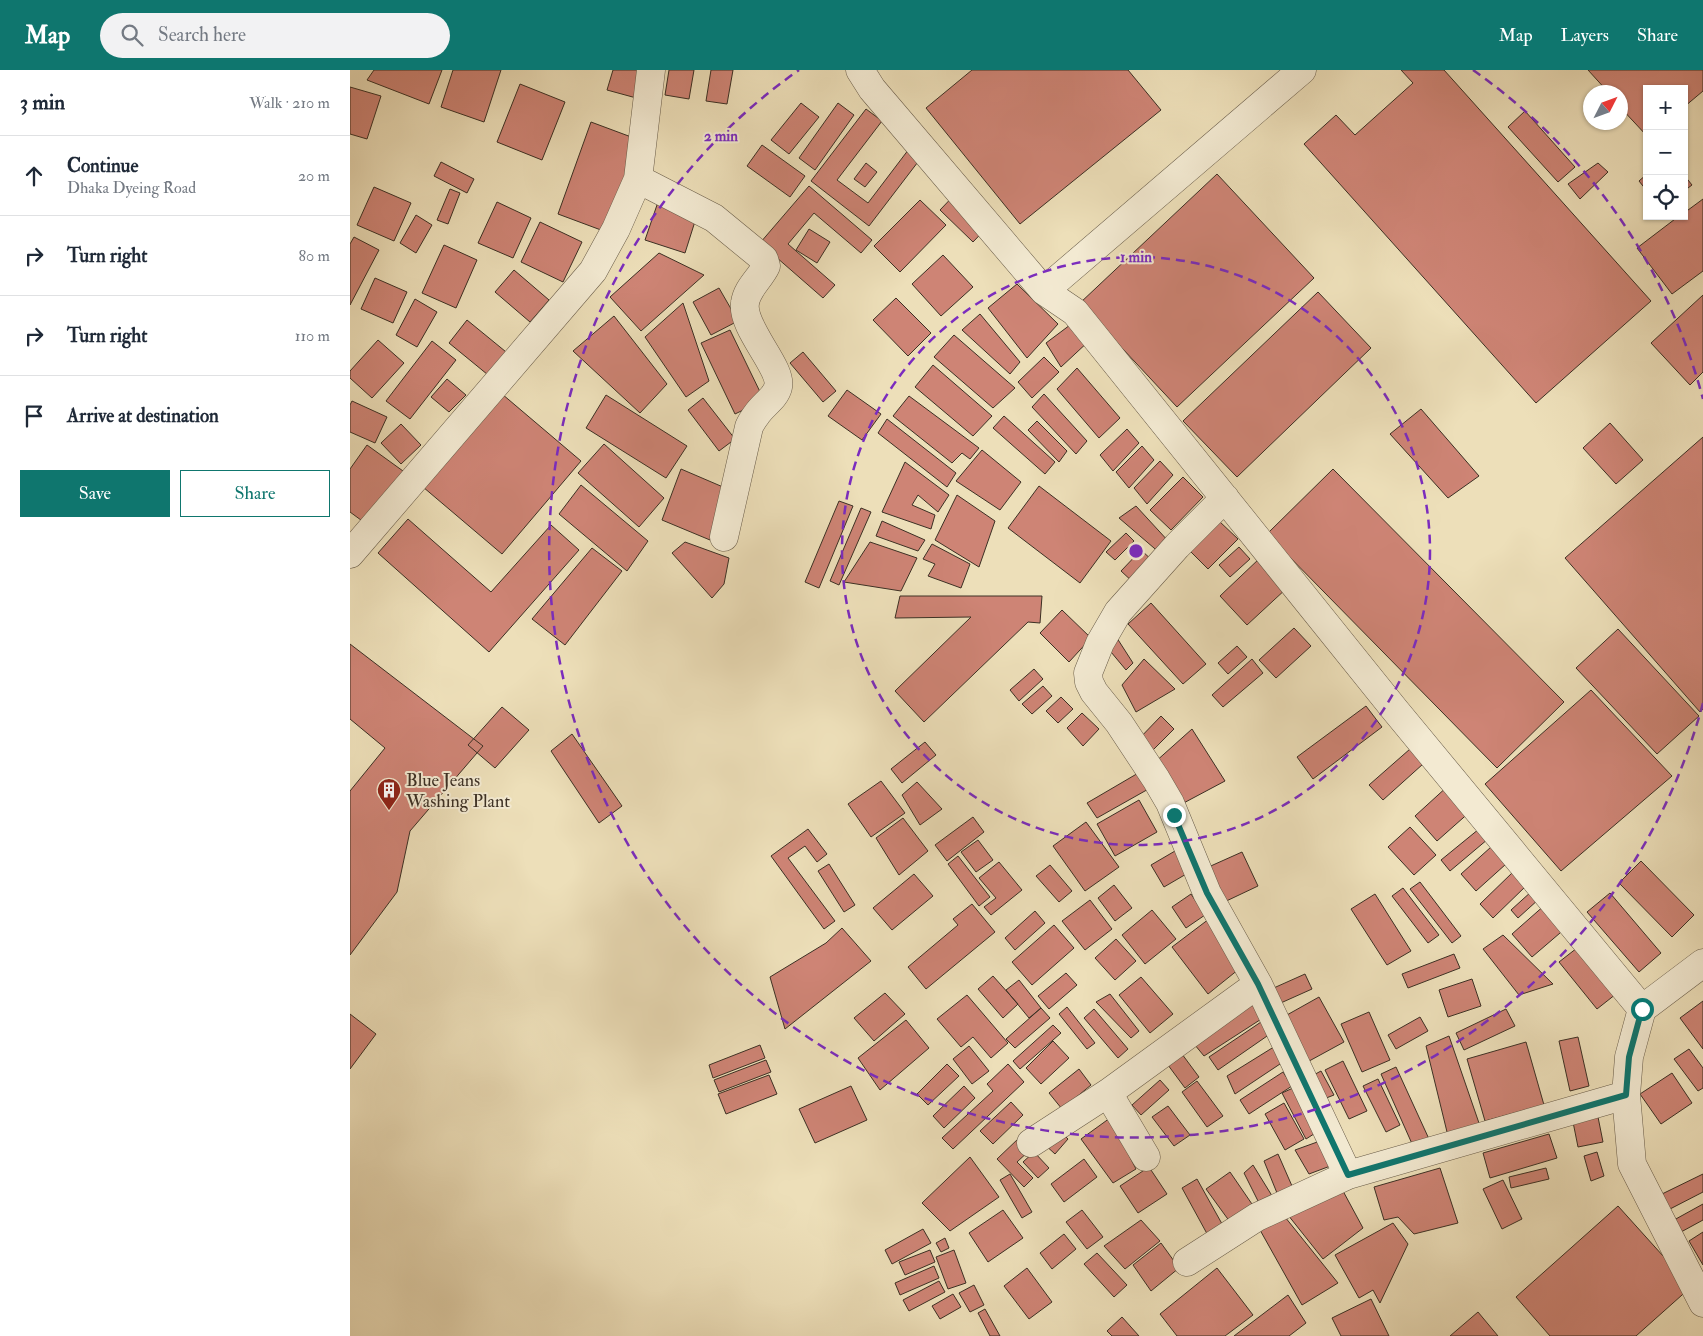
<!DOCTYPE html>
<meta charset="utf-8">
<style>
:root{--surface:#fff;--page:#f2f2f3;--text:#1f2937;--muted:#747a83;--line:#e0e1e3;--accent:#0f766e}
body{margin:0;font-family:"IM FELL Double Pica",serif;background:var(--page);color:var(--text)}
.controls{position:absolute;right:15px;top:15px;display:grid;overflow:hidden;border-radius:0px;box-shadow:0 1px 4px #0004}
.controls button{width:45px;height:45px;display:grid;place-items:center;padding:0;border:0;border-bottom:1px solid var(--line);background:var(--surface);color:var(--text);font:25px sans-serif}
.compass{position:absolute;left:1233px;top:15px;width:45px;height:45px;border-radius:50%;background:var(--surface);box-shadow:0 1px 4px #0004;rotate:48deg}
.stop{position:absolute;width:15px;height:15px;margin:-11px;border:4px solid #0f766e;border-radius:50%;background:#fff}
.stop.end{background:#0f766e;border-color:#fff;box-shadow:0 1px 5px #0008}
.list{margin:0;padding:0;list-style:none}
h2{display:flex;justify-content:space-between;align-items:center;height:65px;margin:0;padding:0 20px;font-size:21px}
h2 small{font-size:16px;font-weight:400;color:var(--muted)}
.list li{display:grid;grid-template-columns:32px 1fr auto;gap:15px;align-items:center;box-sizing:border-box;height:80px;padding:0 20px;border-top:1px solid var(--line)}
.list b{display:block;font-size:19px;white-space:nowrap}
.list p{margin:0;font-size:16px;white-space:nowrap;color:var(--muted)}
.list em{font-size:16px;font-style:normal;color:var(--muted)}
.actions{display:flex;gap:10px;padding:15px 20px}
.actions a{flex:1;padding:11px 0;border:1px solid var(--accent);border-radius:0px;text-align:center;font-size:18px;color:var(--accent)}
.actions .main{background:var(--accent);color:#fff}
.icon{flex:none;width:28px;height:28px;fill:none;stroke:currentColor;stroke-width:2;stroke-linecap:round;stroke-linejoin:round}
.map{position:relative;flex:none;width:1353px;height:1266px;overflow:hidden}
header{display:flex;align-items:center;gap:30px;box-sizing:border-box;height:70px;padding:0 25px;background:var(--accent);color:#fff}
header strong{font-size:24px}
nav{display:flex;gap:28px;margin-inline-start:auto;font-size:18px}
.search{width:350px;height:45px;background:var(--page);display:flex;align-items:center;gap:12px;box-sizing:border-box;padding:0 18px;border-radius:28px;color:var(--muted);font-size:19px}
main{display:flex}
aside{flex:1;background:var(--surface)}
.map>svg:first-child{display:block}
</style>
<header>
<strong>Map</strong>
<div class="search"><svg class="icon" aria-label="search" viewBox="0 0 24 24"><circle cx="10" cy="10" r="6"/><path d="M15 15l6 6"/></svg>Search here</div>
<nav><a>Map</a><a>Layers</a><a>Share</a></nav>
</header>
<main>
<aside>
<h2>3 min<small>Walk · 210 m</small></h2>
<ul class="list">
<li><svg class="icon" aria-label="ahead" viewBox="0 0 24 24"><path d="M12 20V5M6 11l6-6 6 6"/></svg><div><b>Continue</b><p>Dhaka Dyeing Road</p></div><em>20 m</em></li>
<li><svg class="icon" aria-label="right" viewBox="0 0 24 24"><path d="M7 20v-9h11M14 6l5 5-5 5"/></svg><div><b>Turn right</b></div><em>80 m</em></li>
<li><svg class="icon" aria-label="right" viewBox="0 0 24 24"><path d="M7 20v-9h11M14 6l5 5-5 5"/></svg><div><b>Turn right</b></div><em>110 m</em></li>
<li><svg class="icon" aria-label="arrive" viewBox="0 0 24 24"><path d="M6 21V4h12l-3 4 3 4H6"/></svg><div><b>Arrive at destination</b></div></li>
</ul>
<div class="actions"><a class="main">Save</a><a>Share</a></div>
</aside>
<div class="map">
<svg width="1353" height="1266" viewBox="0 0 1353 1266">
<rect width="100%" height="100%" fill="#eddfb9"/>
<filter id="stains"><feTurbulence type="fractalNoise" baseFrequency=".004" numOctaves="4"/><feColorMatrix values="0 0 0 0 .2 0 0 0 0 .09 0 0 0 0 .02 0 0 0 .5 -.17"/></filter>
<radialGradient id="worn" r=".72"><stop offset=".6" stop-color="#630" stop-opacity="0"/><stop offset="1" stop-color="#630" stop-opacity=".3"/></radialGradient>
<path fill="#ce8475" stroke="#3c3024" d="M24 0H92L79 34 17 10Z
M103 0H151L134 52 91 37Z
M263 0H298L290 29 257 20Z
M319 0H344L339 29 315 25Z
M361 0H383L377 34 356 31Z
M622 0H778L811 40 670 154 576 38Z
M1051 0H1094L1301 231 1186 333 954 74 986 45 1005 65 1063 13Z
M1238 0H1353V21L1334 37V19H1297V66L1270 37V22H1258Z
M170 14 215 32 192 90 147 72Z
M0 17 31 26 17 69 0 64Z
M451 33 469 47 439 84 421 70Z
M488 33 504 45 465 100 449 88Z
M516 39 532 51 487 110 518 133 562 75 574 84 519 156 461 111Z
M1175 41 1225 97 1208 112 1158 57Z
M241 52 292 71 259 163 208 144Z
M412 75 455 106 440 127 397 96Z
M91 92 124 109 117 123 84 106Z
M516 93 527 102 515 117 504 109Z
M1248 93 1258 102 1230 129 1218 114Z
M867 104 964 208 827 337 730 233Z
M1297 104V121L1289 111Z
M1334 105 1342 115 1334 121Z
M459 116 522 170 511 183 464 143 438 174 485 215 473 228 410 173Z
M24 117 61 133 44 171 7 155Z
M612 117 645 149 623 172 590 140Z
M100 119 110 123 98 154 87 150Z
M1353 129V201L1322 224 1287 178 1329 146H1334V143Z
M570 130 596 155 550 202 524 176Z
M147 132 181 148 163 188 128 173Z
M308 132 347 145 335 183 295 170Z
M66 145 82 155 66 183 50 173Z
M190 152 232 172 213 212 171 192Z
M459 159 480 172 467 193 446 180Z
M4 167 29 180 0 235V174Z
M94 175 127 190 106 238 72 223Z
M309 183 354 205 291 261 260 227Z
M593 185 623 217 591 246 562 214Z
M164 200 199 230 180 252 145 222Z
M25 208 57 222 43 253 11 239Z
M667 214 708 254 677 288 638 238Z
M369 218 388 251 361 265 343 232Z
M968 222 1021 278 887 407 833 351Z
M1353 225V302L1340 315 1301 273Z
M546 228 581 263 558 286 523 250Z
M65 229 87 242 67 277 46 265Z
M333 233 359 311 336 327 295 267Z
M630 244 670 292 660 304 612 260Z
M264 246 317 314 290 343 223 281Z
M117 250 161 286 143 309 99 273Z
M720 255 740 270 711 297 696 273Z
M380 260 414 330 385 344 351 273Z
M604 265 665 318 643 338 584 287Z
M28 270 54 293 22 328 0 308V301Z
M82 271 106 290 60 349 36 331Z
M453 282 486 321 473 332 440 293Z
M694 287 709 302 682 328 668 312Z
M583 295 642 346 623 366 565 317Z
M727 298 770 348 749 368 707 319Z
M97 309 116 325 99 342 81 327Z
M497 320 531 344 512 370 478 346Z
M152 324 231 391 152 484 73 417Z
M694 324 737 371 726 384 682 337Z
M256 325 337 376 316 408 236 358Z
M559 326 629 378 620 389 612 383 602 393 543 346Z
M353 328 385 369 369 381 338 340Z
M2 331 37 347 25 373 0 362V335Z
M1071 339 1129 406 1098 428 1040 364Z
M654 346 705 392 695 404 643 358Z
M537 349 606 403 597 417 528 363Z
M687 351 717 381 709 392 678 360Z
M1260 353 1293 390 1266 414 1233 378Z
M51 354 71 375 51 394 31 373Z
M777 359 789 373 763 401 750 385Z
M1353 367V639L1350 642 1215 488Z
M254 374 314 428 289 457 228 403Z
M17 375 53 401 15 453 0 442V399Z
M792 376 804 390 779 418 766 402Z
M632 380 671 412 650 440 606 411Z
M810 391 823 405 797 434 784 418Z
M555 392 599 425 588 442 568 425 562 435 585 445 581 459 532 442Z
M331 399 380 420 360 470 312 450Z
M983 399 1214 632 1147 698 917 464Z
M833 407 853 427 821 460 800 440Z
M231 415 298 471 277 501 209 444Z
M689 416 761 471 730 513 658 458Z
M607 425 645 451 629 497 585 470Z
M489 431 503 436 469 518 455 512Z
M786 436 820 473 811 484 769 448Z
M511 438 521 442 489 515 480 511Z
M58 449 141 522 201 455 229 480 139 582 28 483Z
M532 451 575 470 568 481 526 466Z
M869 451 888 469 858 499 839 480Z
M776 463 784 471 765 490 756 482Z
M335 472 379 488 374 514 362 528 322 483Z
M520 472 567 488 551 521 494 512Z
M582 474 620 494 611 518 578 506 585 494 573 489Z
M889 477 900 489 880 507 869 495Z
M242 478 272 501 215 575 182 549Z
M791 480 804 492 784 513 771 501Z
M910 488 937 518 897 555 870 526Z
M550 526H692L690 553 678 552 574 652 545 621 621 547 545 548Z
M801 533 856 594 833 614 778 554Z
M712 540 741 568 719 592 690 563Z
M944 558 961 576 926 608 909 590Z
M1268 559 1349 646 1307 684 1226 598Z
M765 565 783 593 776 600 756 576Z
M0 574 133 676 60 761 47 822 0 885V721L35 678 0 649Z
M887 576 897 587 878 604 868 593Z
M794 589 825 619 786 642 772 615Z
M902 589 913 603 873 637 862 625Z
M684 599 693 609 669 631 660 620Z
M693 616 702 626 682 644 672 634Z
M1241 620 1322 706 1211 801 1135 714Z
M711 627 723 639 708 653 696 641Z
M1016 636 1032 657 963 709 947 687Z
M152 637 179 660 145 698 118 675Z
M732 643 749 659 733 676 717 658Z
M811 646 824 659 799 684 786 672Z
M842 659 875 711 828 736 804 693Z
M222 664 272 736 249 753 201 681Z
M575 672 586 685 552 713 541 699Z
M1060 679 1073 694 1033 730 1019 715Z
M790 702 802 717 747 748 737 733Z
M531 711 555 743 521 767 498 734Z
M567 712 592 739 570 755 552 725Z
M1099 715 1122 740 1087 771 1065 746Z
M789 730 807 762 765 786 747 754Z
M623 747 634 762 597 791 585 775Z
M553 748 578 781 549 805 526 768Z
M736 752 769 797 735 821 703 776Z
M1060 757 1086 785 1064 805 1038 777Z
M458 759 477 784 467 792 455 776 438 788 485 851 474 859 421 786Z
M1129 759 1138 769 1100 801 1091 790Z
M628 770 643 790 626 802 611 782Z
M1141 777 1156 794 1126 821 1111 804Z
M825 781 838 803 814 817 801 795Z
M892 782 908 816 870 834 854 799Z
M608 786 640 827 629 836 598 794Z
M1291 791 1344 845 1322 867 1269 813Z
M649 792 672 820 641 845 634 837 646 828 629 808Z
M479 794 505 835 494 842 468 801Z
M700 795 722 821 709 832 686 806Z
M1163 802 1177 815 1143 848 1130 834Z
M564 804 583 826 542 860 523 838Z
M1070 812 1111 866 1102 873 1060 819Z
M764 815 782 838 765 851 748 828Z
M1053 818 1089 865 1078 873 1042 826Z
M1182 821 1189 829 1168 848 1161 840Z
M1260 823 1311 883 1289 902 1237 842Z
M841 824 855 845 836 858 822 837Z
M1025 824 1061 881 1037 895 1001 839Z
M740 830 762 859 735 880 712 851Z
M622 834 645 862 576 919 558 897 608 855 603 849Z
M1196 834 1217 857 1182 887 1162 864Z
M802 840 826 869 795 894 772 865Z
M685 841 695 853 665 880 655 868Z
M859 849 894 895 858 924 822 877Z
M704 855 724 878 682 915 662 892Z
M492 858 521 891 435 959 420 907 476 873Z
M1153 865 1203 914 1169 925 1133 879Z
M766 869 786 891 765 910 745 888Z
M1227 878 1266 924 1247 939 1209 892Z
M1104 884 1110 898 1058 918 1052 904Z
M716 903 727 915 699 939 688 926Z
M955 904 962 919 924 936 917 921Z
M643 906 668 934 653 948 628 919Z
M791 907 823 944 800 963 769 925Z
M1122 909 1131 936 1098 947 1089 920Z
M669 910 691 938 679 948 656 920Z
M535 923 555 944 524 971 504 948Z
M760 924 789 961 781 968 746 932Z
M902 924 916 946 854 986 840 969Z
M617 925 658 973 641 988 623 967 611 977 587 949Z
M969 927 994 972 950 996 928 950Z
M1353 931V979L1330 948Z
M717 937 745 973 737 979 709 944Z
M691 938 700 948 665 978 656 969Z
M744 939 778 979 768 988 734 948Z
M1156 939 1165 956 1114 980 1106 963Z
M1019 942 1040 990 1012 1002 991 954Z
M0 944 26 964 0 999Z
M1070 947 1078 961 1046 979 1038 965Z
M556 950 579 978 530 1020 508 988Z
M911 952 920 964 868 1000 859 987Z
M703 955 711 963 670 999 663 991Z
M1099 966 1130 1056 1098 1066 1076 976Z
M1228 967 1239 1016 1220 1021 1209 971Z
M703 971 719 988 691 1014 676 998Z
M1176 972 1194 1035 1135 1051 1117 989Z
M410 975 415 988 363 1008 359 995Z
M927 975 936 990 885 1024 877 1006Z
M619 976 639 1001 622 1014 603 989Z
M1339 979 1353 998V1018L1348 1021 1324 989Z
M829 980 849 1007 835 1018 815 991Z
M416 990 421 1002 369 1022 364 1010Z
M993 991 1017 1041 999 1049 975 1000Z
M597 994 609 1006 578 1035 567 1024Z
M658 994 674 1012 603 1079 592 1068 643 1021 637 1014Z
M1046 997 1079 1069 1063 1076 1031 1004Z
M729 999 741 1015 712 1039 699 1023Z
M971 1001 984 1025 971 1030 958 1008Z
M933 1002 942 1016 899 1044 890 1030Z
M1322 1003 1342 1033 1311 1054 1290 1024Z
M419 1005 427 1024 376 1044 368 1024Z
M1028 1009 1050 1055 1036 1062 1013 1016Z
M810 1010 819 1020 791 1045 782 1035Z
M847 1011 873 1046 857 1057 832 1022Z
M501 1016 517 1050 465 1073 449 1039Z
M614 1016 625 1028 594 1058 583 1046Z
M943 1018 967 1062 956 1069 932 1023Z
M661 1032 673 1045 643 1074 630 1061Z
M934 1033 954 1069 935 1080 915 1044Z
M818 1036 840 1065 824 1076 802 1047Z
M1248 1047 1253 1072 1228 1077 1223 1052Z
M760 1048 786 1099 763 1113 731 1069Z
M707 1058 718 1069 705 1084 693 1073Z
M1199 1064 1207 1088 1140 1108 1133 1083Z
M669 1068 680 1080 667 1092 683 1108 674 1117 647 1089Z
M970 1071 983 1095 959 1104 945 1080Z
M684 1082 699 1098 688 1108 673 1092Z
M1247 1082 1254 1106 1241 1111 1234 1086Z
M928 1084 942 1116 927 1123 914 1091Z
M620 1087 649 1127 600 1161 572 1133Z
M734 1089 747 1107 714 1132 701 1114Z
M903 1095 924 1129 909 1133 894 1103Z
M799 1097 817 1124 788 1143 770 1116Z
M1090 1098 1108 1153 1064 1164 1048 1147 1034 1150 1024 1117Z
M1196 1098 1199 1109 1161 1118 1159 1107Z
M880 1102 904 1137 880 1152 856 1119Z
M660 1104 682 1142 672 1148 650 1110Z
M1353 1104V1122L1320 1139 1312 1124Z
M847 1109 876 1161 861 1171 832 1118Z
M1153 1110 1172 1149 1152 1159 1133 1119Z
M993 1121 1013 1158 973 1189 938 1145Z
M1353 1134V1150L1331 1162 1324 1150Z
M1268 1136 1341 1217 1286 1266H1200L1166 1227Z
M653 1140 673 1168 638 1192 619 1163Z
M732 1140 753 1167 737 1179 716 1152Z
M935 1147 988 1213 952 1235 910 1160Z
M791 1150 810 1171 775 1199 754 1176Z
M1043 1153 1058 1174 1030 1233 1023 1220 1009 1228 985 1185Z
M573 1159 581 1173 542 1194 535 1180Z
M1353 1162V1195L1339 1171Z
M714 1164 726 1179 702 1199 690 1183Z
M595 1168 599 1178 591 1182 586 1173Z
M811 1173 829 1198 801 1221 783 1195Z
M580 1180 585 1192 555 1205 549 1192Z
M604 1180 616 1213 598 1219 586 1187Z
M747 1183 777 1215 764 1227 734 1194Z
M584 1196 589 1208 550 1225 545 1213Z
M677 1198 702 1232 679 1249 654 1216Z
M867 1198 903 1245 875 1266H827L810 1244Z
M589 1211 595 1222 559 1241 553 1230Z
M624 1215 634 1235 620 1242 609 1223Z
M603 1224 611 1237 590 1249 582 1236Z
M938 1225 956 1253 939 1266H884Z
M1021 1229 1039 1266H991L982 1248Z
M635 1239 650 1266H640L628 1243Z
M1128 1242 1148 1266H1100Z
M772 1247 789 1266H762L757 1261Z"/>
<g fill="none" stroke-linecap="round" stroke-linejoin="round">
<g stroke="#685c49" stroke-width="29">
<path id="street" d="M510 0 522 19 694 221 725 242 1045 640 1292 939
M288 109 364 148 414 189 416 196C410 209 397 218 395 233 391 258 433 298 428 317 426 327 413 335 407 344 404 348 401 352 399 357L374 467
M694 221 952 0
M875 428 827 476 768 542 750 573 738 603 739 612 744 622 769 653 806 709 820 733 857 823 908 914 998 1105
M0 484 243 201 266 159 288 109 301 0
M1353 893 1292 939 1279 987 1276 1025 1282 1094 1353 1233
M758 1023 796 1087
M681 1073 758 1023 908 914
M837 1192 907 1147 998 1105 1276 1025"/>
</g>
<use href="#street" stroke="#f3ead2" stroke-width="28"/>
</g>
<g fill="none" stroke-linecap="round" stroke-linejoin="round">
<path stroke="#0f766e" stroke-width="6" d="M824 745 857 823 908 914 998 1105 1276 1025 1279 987 1292 939"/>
</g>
<g fill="none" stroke="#7b2cbf" stroke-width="2.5" stroke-dasharray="9 6">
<circle cx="786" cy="481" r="294"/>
<path d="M1353 633A587 587 0 1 1 449 0M1123 0A587 587 0 0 1 1353 329"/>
</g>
<defs>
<g id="building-pin" transform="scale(1.25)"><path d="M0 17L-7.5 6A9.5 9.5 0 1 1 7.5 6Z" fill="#8f2418" stroke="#f3ead2"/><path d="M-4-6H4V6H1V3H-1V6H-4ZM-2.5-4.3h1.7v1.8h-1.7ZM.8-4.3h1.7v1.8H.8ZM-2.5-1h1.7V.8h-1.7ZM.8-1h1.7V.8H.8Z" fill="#fff"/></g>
</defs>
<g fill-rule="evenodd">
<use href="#building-pin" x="39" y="720"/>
</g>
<g text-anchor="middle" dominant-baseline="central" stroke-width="4" stroke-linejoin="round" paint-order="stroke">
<g font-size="18" fill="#3c3024" stroke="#f3ead2" text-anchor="start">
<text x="56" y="710">Blue Jeans<tspan x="56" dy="21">Washing Plant</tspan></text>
</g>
</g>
<circle cx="786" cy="481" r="8" fill="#7b2cbf" stroke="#f3ead2" stroke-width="2.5"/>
<g font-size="15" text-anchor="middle" font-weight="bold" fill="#7b2cbf" stroke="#f3ead2" stroke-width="4" stroke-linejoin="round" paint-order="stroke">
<text x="371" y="71">2 min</text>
<text x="786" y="192">1 min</text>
</g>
<rect width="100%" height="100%" filter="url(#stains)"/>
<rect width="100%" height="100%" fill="url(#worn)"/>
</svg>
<div class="controls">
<button>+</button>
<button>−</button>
<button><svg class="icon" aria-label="locate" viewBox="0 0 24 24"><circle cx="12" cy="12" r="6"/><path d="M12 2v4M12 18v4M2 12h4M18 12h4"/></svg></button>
</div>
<svg class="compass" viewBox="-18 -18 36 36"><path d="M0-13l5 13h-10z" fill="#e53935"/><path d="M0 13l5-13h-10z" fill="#747a83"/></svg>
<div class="stop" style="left:1292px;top:939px"></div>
<div class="stop end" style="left:824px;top:745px"></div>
</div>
</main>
